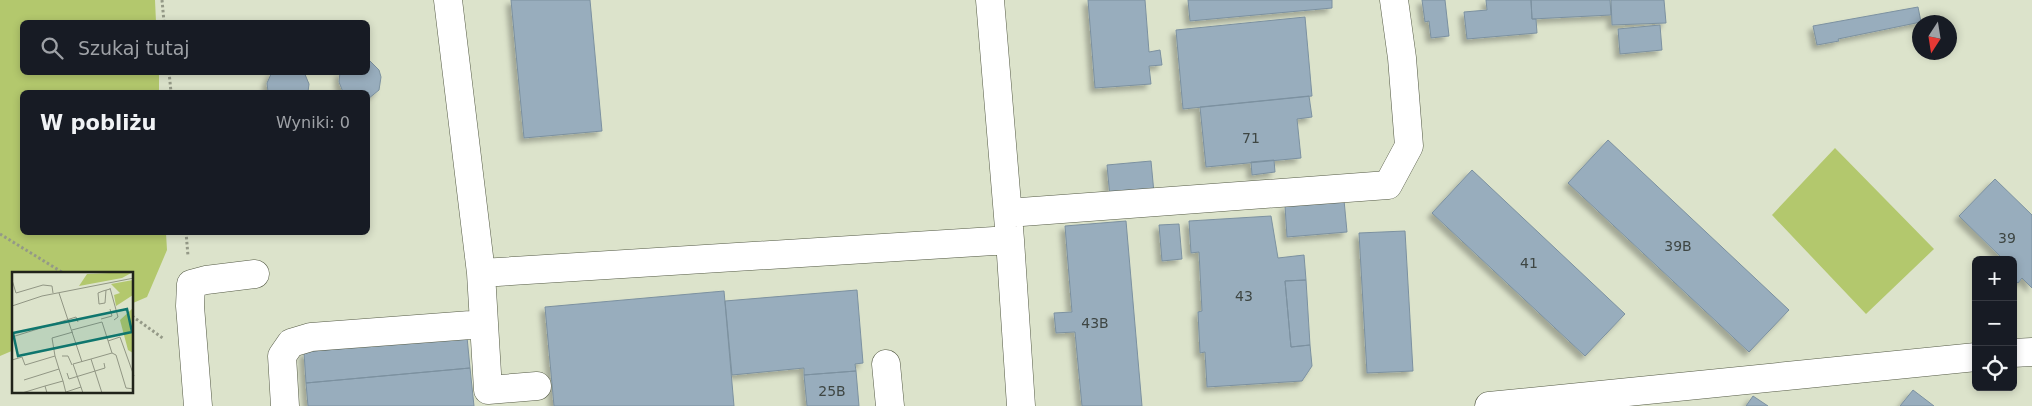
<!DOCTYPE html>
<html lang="pl">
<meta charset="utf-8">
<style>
:root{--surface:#171b24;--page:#20242c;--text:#f1f3f6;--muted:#9ea1a6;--line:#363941}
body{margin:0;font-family:"DejaVu Sans",sans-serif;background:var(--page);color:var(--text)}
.controls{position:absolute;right:15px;bottom:15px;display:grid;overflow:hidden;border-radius:8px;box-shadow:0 2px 8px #0003}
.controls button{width:45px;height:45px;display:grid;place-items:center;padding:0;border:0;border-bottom:1px solid var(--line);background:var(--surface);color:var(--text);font:25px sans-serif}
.compass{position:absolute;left:1912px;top:15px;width:45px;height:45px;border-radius:50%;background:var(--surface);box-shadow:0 2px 8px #0003;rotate:192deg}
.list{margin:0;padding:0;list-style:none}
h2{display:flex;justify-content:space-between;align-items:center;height:65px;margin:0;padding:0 20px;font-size:21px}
h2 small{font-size:16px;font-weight:400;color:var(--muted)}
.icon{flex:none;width:28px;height:28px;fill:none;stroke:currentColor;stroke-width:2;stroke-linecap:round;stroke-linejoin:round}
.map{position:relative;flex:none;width:2032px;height:406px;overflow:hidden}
.search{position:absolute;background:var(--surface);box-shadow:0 2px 8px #0003;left:20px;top:20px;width:350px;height:55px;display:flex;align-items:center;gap:12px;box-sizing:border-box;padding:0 18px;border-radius:8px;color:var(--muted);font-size:19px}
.panel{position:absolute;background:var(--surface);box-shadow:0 2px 8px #0003;left:20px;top:90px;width:350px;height:145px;border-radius:8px}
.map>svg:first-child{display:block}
</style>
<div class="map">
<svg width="2032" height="406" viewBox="0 0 2032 406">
<defs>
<filter id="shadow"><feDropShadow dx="-4.5" dy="4.5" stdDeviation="2.5" flood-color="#0004"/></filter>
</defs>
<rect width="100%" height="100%" fill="#dce3cb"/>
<path fill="#b3c86d" d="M0 0H155L156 22H22V72L159 73V92H22V232L166 233 167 250 147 297 133 303 132 274H14V350L0 356Z
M1835 148 1934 249 1866 314 1772 215Z"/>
<path fill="#98adbd" stroke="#7c91a0" filter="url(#shadow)" d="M511 0H590L602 131 524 138Z
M1088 0H1145L1149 52 1160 50 1162 65 1149 66 1151 84 1095 88Z
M1188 0H1332V8L1190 21Z
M1422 0H1445L1449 36 1431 38 1429 21 1425 22Z
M1486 0H1531L1532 19H1536L1537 33 1467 39 1464 12 1487 10Z
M1531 0H1610L1611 15 1532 19Z
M1611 0H1664L1666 23 1612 25Z
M1918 7 1921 22 1838 39 1839 41 1817 45 1813 26Z
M1305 17 1312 96 1183 109 1176 30Z
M1660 25 1662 50 1620 54 1618 29Z
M368 59 379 70 381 77 379 90 368 99V92H343L339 82 340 72H368Z
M272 72H304L309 84 308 92H268L267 83Z
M1309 96 1312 117 1297 119 1301 158 1206 167 1200 107Z
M1608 140 1789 310 1749 352 1568 183Z
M1274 160 1275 172 1252 175 1251 162Z
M1151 161 1154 193 1110 197 1107 165Z
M1472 170 1625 314 1585 356 1432 213Z
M1995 179 2032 215V288L2022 278 2018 283 2013 278V260H2004L1959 216Z
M1344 200 1347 232 1287 237 1285 206Z
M1271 216 1278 258 1304 255 1306 280 1285 281 1291 347 1310 345 1312 366 1302 381 1207 387 1205 352 1200 353 1198 312 1202 311 1199 252 1191 253 1189 221Z
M1126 221 1142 406H1082L1075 332 1056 333 1054 313 1072 312 1065 226Z
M1179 224 1182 259 1162 261 1159 225Z
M1405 231 1413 371 1367 373 1359 233Z
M1306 280 1310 345 1291 347 1285 281Z
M857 290 863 363 855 364 856 371 804 375V368L732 375 725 301Z
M724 291 734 406H554L545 307Z
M467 337 470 368 306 383 304 352Z
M470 368 474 406H308L306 383Z
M856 371 859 406H807L804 375Z
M1913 390 1934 406H1900Z
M1753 396 1768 406H1746Z"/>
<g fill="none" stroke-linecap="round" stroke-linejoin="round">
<g stroke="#545a45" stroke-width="29">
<path id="minor" d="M448 0 481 273 1010 240
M990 0 1010 240 1021 406
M1008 213 1388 185 1409 146 1402 58 1394 0
M481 273 488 390 537 386
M2013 353 2032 352
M886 364 890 406
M198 406 190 306 191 284 206 280 255 274
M285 406 282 356 291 343 311 337 484 324
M1489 406 1976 357"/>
</g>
<path stroke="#949987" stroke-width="3" stroke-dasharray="2.5 2.5" stroke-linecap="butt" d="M162 0 164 22
M169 72 171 92
M186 232 188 256
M0 234 65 274
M132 316 164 339"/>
<use href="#minor" stroke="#fff" stroke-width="28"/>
</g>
<g text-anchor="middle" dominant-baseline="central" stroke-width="4" stroke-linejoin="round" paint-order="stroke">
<g font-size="14" fill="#3e4643">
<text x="1251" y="138">71</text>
<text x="2007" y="238">39</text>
<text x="1678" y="246">39B</text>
<text x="1529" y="263">41</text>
<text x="1244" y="296">43</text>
<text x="1095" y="323">43B</text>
<text x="832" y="391">25B</text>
</g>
</g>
<g transform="translate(12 272)">
<rect width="121" height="121" fill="#dce3cb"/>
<path d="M121 0 110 6 67 14 75 2ZM121 8V23L104 34 102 23 108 21 99 12ZM121 36V81L116 78 108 48Z" fill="#b3c86d"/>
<path fill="none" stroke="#919684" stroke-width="1" d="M0 8 4 21 31 13 40 14 41 21M98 16 106 45 102 48M94 18 93 31 87 32 86 21 91 19 98 17M47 21 70 90M0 34 30 24 122 6M89 47 100 44 98 37M60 58 90 50 100 81 79 87M0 65 64 45 66 50M96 69 108 65 122 104M100 81 104 83 114 116 122 117M43 84 40 66 61 60M50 84H56L60 93M0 88 10 85 13 93 43 84 47 97M55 101 57 107 93 96 92 91M12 108 47 97 51 109M10 121 33 114M35 121 33 114 51 109 54 121M51 121 69 115M71 121 61 92 79 87 90 121"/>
<path fill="#0f766e" fill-opacity="0.15" stroke="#0f766e" stroke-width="2.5" d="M115 37 120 60 6 84 1 61Z"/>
<rect width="121" height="121" fill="none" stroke="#20231a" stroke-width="2.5"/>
</g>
</svg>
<div class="controls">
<button>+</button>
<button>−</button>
<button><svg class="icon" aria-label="locate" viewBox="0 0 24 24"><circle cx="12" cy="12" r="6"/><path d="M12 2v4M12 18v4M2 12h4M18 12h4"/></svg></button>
</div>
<svg class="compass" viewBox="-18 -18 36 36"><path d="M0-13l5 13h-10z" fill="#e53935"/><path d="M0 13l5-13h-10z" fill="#9ea1a6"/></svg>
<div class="search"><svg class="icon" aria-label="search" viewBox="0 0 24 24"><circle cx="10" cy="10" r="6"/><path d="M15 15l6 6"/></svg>Szukaj tutaj</div>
<section class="panel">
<h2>W pobliżu<small>Wyniki: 0</small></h2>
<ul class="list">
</ul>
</section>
</div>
